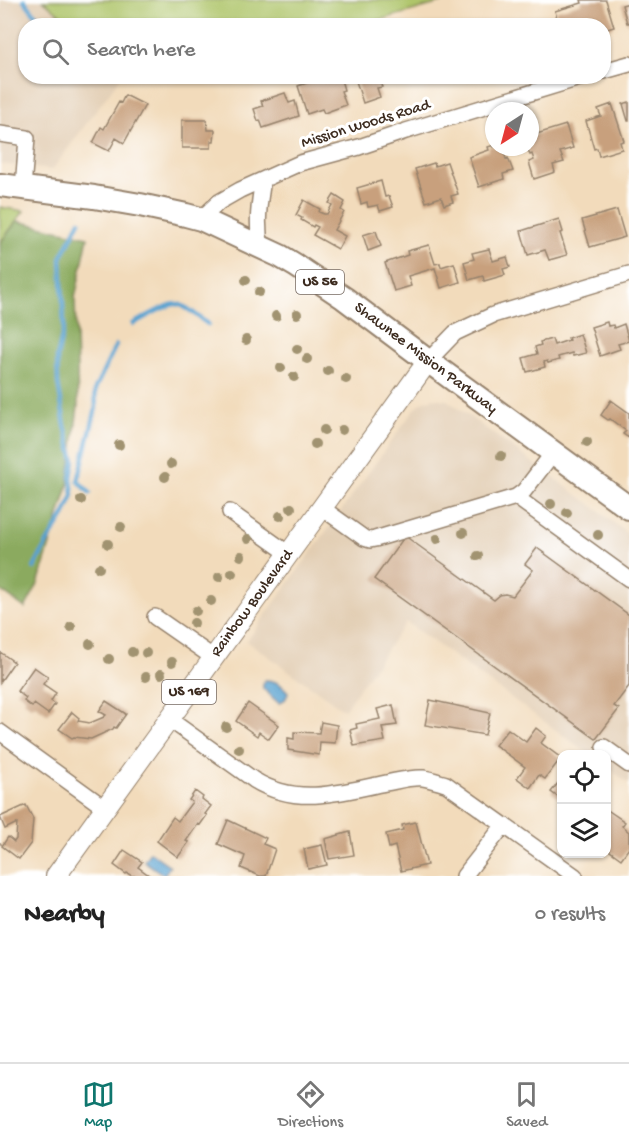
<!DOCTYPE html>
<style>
:root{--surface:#fff;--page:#f2f2f2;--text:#222;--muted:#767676;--line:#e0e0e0;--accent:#0f766e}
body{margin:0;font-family:"Gochi Hand",sans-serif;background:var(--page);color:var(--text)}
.controls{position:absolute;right:18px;bottom:18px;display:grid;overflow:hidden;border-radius:12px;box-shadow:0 2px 4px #0004}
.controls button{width:54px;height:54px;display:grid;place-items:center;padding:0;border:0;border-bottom:2px solid var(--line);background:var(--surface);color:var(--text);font:30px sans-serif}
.compass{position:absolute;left:485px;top:102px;width:54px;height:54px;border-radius:50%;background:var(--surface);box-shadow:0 2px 4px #0004;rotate:216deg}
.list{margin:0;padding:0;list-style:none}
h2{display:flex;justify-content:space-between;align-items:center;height:78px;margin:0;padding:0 24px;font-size:26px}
h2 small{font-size:20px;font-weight:400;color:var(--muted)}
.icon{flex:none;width:33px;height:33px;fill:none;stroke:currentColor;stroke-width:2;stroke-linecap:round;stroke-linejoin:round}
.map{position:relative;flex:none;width:629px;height:876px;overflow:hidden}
.search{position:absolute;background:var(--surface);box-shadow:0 2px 4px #0004;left:18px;right:18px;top:18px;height:66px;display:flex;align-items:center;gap:15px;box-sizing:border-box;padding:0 21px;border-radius:24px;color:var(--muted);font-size:22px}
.sheet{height:186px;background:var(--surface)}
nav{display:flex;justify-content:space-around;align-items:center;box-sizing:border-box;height:84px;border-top:2px solid var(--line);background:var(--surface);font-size:16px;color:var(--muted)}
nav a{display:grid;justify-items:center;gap:3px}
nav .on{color:var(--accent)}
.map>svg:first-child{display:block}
</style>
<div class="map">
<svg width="629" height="876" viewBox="0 0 629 876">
<rect width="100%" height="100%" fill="#fff"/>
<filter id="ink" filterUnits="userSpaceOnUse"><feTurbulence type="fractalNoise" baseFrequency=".0167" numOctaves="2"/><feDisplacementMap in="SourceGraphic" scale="12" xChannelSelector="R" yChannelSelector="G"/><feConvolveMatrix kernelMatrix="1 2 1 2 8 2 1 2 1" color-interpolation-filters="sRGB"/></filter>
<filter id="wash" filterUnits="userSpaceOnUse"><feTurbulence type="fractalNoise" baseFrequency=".008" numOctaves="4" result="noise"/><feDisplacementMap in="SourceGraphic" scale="24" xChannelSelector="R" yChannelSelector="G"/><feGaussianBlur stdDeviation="1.35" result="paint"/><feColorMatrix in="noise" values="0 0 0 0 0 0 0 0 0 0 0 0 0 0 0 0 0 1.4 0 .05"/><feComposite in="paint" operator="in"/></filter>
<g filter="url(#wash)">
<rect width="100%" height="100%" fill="#f2dbbb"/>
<path fill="#e2cdb2" d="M0 0H43L73 25 26 26V76L121 77 52 170 0 164Z
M434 398 447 400 590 504 629 535V784L607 767 606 754H589L406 622 344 710 247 641 413 411 422 402Z"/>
<path fill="#afc56a" stroke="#757844" stroke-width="1.5" d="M43 0H451L362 25H73Z
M0 207 24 211 0 243Z"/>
<path fill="#8baa5e" stroke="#636a3e" stroke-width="1.5" d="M17 221 88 237 75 298 78 406 68 486 38 584 25 608 0 590V243Z"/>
<path fill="#58a1cf" stroke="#4a6676" stroke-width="1.5" d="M265 680C275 680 281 684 288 692 287 698 285 701 279 703 273 699 269 693 263 689V684Z
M150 852 170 866 164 875 144 861Z"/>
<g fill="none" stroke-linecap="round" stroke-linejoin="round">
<path stroke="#58a1cf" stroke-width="4.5" d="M24 0 38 18H50L58 21 59 26
M133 324C142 319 167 304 176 304 185 304 200 319 208 324
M90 493 78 481 96 408 95 389 116 345
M34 568 48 541 65 514 73 495 71 478 74 460 65 426 58 383 57 357 64 327 61 258 80 221"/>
</g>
<g id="blocks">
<path fill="#c8a07d" d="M581 0H606L614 27 604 30V26H596V24L591 26H559L555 11 582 3Z
M629 3V23H627L622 5Z
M327 76H329L330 79 340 76 344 90 341 91 346 105 324 113 322 109 307 114 298 86Z
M363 76H386L387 79 380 81 382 87 377 88 380 97 363 103 356 81 364 78Z
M285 93 289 103 295 101 299 116 263 128 260 120 258 121 254 109 263 106 261 101Z
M125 95 145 105 124 143 116 138 109 151 93 143 101 127 104 129 119 102 121 103Z
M629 102V121H628L623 104Z
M612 104 624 141 620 142 622 149 599 156 597 148 594 149 586 121 601 116 598 109Z
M182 120H207L208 130H215L214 141H211V148H182Z
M566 125 573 148 560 152 564 162 553 165 555 172 534 179 529 162 534 160 532 154 530 155 527 147H530V136Z
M494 145V147H502L506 159 508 158 513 171 503 174 504 179 479 187 469 157 489 150 488 147Z
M447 162 458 194 451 196 453 202 444 205 441 197 426 202 415 169 434 163 435 166Z
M381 181 385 197 389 196 393 207 380 211 378 205 368 207 367 202 361 204 357 188Z
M334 195 345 202 341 210 344 212 334 230 345 236 338 249 313 235 318 227 314 225 313 227 301 220 302 218 296 215 304 200 320 209 319 212 324 214H327L332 205 329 203Z
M617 210 625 237 590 247 582 220Z
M559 219 563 232 560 233 567 255 549 260 545 250 528 255 521 231Z
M376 231 381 246 368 251 363 235Z
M429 245 435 264 440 263 441 267 454 263 460 282 441 288 435 268 408 276 411 286 394 291 385 263 408 255 407 251Z
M489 249 493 261 507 257 510 267 503 269 505 275 484 281 483 276 469 280 464 262 474 259 472 253Z
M607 322 608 326 613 325 614 328 624 324 629 341 618 344 620 349 600 356 591 327Z
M580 334 586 353 573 356 572 353 558 357 559 360 548 363 547 361 544 362 545 367 527 372 523 358 537 354 535 347 541 345 540 342 552 339 554 345 569 340 568 338Z
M611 400 629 413V438L623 434 626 431 610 419 608 420 601 415Z
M405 536 494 600 500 595 505 594 513 596 533 570 525 564 537 548 629 615V686L614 706 619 709 596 739 374 579Z
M0 652 14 662 0 682Z
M34 667 48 677 43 684 56 693 51 701 55 704 48 714 34 704 32 707 24 701 26 698 17 691Z
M430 700 490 713 485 735 425 725Z
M106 701 126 714 116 728 114 727 113 729 91 739 74 737 72 738 59 729 72 712 79 718 78 721 90 723 104 717 106 715 99 711Z
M248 703 279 725 269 739 259 732 257 736 236 721Z
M393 705 397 725 382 727 385 741 354 746 350 730 357 728 356 724 380 719 377 709Z
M321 722 337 725 335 743 320 742 319 755 288 750V738L294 739V732L319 733Z
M536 728 546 736 541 743 561 758 545 779 539 775 530 788 517 778 525 767 495 745 508 729 526 742Z
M562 778V800L551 792Z
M195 791 203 797 202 799 211 806 205 814 207 815 200 825 198 824 186 841 189 842 178 857 157 841 173 817 178 821 192 802 189 800Z
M26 805 33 819 31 843 19 859 2 846 8 837 14 842 16 839 17 823 5 829 0 817Z
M606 809 625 822 622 826 629 832V848L621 859 606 848Z
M228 820 266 838 263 844 275 849 266 876H260L241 868 245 856 218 844Z
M416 822 427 865 401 871 395 846 389 848 386 834 403 830 402 825Z
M350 832 354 855 329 859 325 839Z
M322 845 327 865 308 869 304 849Z
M124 850 142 862 138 867 150 876H132L127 873 126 874 114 865Z"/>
</g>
</g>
<g filter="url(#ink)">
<use href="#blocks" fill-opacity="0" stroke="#96826c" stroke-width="1.5"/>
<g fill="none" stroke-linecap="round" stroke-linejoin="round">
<g stroke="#96826c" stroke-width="18">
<path id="minor" d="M604 71 629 64
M0 134 27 138 23 188
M201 219 219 202 240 190 300 163 359 147 406 131 586 76
M261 247C256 225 259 203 263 180
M428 361 455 333 493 315 629 274
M553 453 524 491 516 497 629 579
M322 508 364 538 370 540 375 539 516 497
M230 512 289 554
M155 617 214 658
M169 719 254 780C298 807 340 792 386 783 397 781 411 777 423 778 430 779 439 782 446 784L575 876
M0 732 105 808
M604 747 629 765
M464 876 504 825"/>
</g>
<g stroke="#96826c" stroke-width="22">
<path id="major" d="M56 876 428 361"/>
</g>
<g stroke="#96826c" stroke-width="26">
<path id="highway" d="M0 185 94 197 140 205 186 215 201 219 280 256 295 265 344 298 428 361 629 508"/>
</g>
<path stroke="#96826c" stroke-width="3" stroke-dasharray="1.5 4.5" stroke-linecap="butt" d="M0 844 5 841"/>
<use href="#minor" stroke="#fff" stroke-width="15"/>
<use href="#major" stroke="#fff" stroke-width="20"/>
<use href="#highway" stroke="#fff" stroke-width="22"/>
</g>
<g fill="#a19371">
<circle cx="246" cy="280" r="5"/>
<circle cx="259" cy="292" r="5"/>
<circle cx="297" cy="314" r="5"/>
<circle cx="276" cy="316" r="5"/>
<circle cx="246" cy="340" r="5"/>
<circle cx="297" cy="349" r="5"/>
<circle cx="307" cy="359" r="5"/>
<circle cx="281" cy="368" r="5"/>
<circle cx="328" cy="371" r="5"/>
<circle cx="294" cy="377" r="5"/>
<circle cx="346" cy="379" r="5"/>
<circle cx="324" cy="430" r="5"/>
<circle cx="342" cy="430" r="5"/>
<circle cx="587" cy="442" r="5"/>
<circle cx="315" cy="444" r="5"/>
<circle cx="119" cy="445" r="5"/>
<circle cx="501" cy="456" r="5"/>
<circle cx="171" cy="464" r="5"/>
<circle cx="165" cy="477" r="5"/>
<circle cx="81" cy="500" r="5"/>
<circle cx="551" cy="504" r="5"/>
<circle cx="291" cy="508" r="5"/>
<circle cx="567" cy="513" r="5"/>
<circle cx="280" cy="516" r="5"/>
<circle cx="121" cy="527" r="5"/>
<circle cx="463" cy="533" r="5"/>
<circle cx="598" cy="535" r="5"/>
<circle cx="248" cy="539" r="5"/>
<circle cx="437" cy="539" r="5"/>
<circle cx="108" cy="544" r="5"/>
<circle cx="241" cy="556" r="5"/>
<circle cx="478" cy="556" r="5"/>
<circle cx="99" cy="568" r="5"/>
<circle cx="232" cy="573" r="5"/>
<circle cx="219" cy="577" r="5"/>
<circle cx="211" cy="601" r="5"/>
<circle cx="196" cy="611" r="5"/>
<circle cx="194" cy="623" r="5"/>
<circle cx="71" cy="627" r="5"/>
<circle cx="90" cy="644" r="5"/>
<circle cx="132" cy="652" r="5"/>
<circle cx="146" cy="653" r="5"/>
<circle cx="109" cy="659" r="5"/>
<circle cx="172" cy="662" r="5"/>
<circle cx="161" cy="674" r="5"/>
<circle cx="146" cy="677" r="5"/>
<circle cx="226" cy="727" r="5"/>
<circle cx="239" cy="749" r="5"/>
</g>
</g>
<g text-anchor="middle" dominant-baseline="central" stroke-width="6" stroke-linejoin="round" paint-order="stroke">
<g fill="#fff" stroke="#766a62" stroke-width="1.5">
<rect x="296" y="270" width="48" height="24" rx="4.5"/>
<rect x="162" y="680" width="54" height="24" rx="4.5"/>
</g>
<g font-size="15" font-weight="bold" fill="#3b2a1e">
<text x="320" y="282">US 56</text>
<text x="189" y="692">US 169</text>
</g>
<g font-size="16" fill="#3b2a1e" stroke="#fff">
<text transform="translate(366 125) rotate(-17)">Mission Woods Road</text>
<text transform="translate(425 359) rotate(37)">Shawnee Mission Parkway</text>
<text transform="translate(253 604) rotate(-54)">Rainbow Boulevard</text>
</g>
</g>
</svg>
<div class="controls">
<button><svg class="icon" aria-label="locate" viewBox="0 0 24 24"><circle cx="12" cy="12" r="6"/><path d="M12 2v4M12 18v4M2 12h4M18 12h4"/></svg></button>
<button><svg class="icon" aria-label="layers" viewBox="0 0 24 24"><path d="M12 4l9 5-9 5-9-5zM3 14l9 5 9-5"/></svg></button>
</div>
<svg class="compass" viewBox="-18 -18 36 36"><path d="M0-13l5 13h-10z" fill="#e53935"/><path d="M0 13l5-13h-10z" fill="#767676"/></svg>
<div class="search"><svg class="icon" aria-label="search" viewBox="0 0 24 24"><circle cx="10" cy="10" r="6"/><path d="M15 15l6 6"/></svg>Search here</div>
</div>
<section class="sheet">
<h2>Nearby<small>0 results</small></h2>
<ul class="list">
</ul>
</section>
<nav>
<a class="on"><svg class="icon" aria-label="map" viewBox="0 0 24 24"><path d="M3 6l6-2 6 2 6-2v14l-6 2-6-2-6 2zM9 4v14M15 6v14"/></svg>Map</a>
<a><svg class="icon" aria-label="directions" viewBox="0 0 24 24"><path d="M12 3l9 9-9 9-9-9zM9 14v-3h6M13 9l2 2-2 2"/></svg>Directions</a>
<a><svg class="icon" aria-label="saved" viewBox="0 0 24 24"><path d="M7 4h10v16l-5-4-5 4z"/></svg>Saved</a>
</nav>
